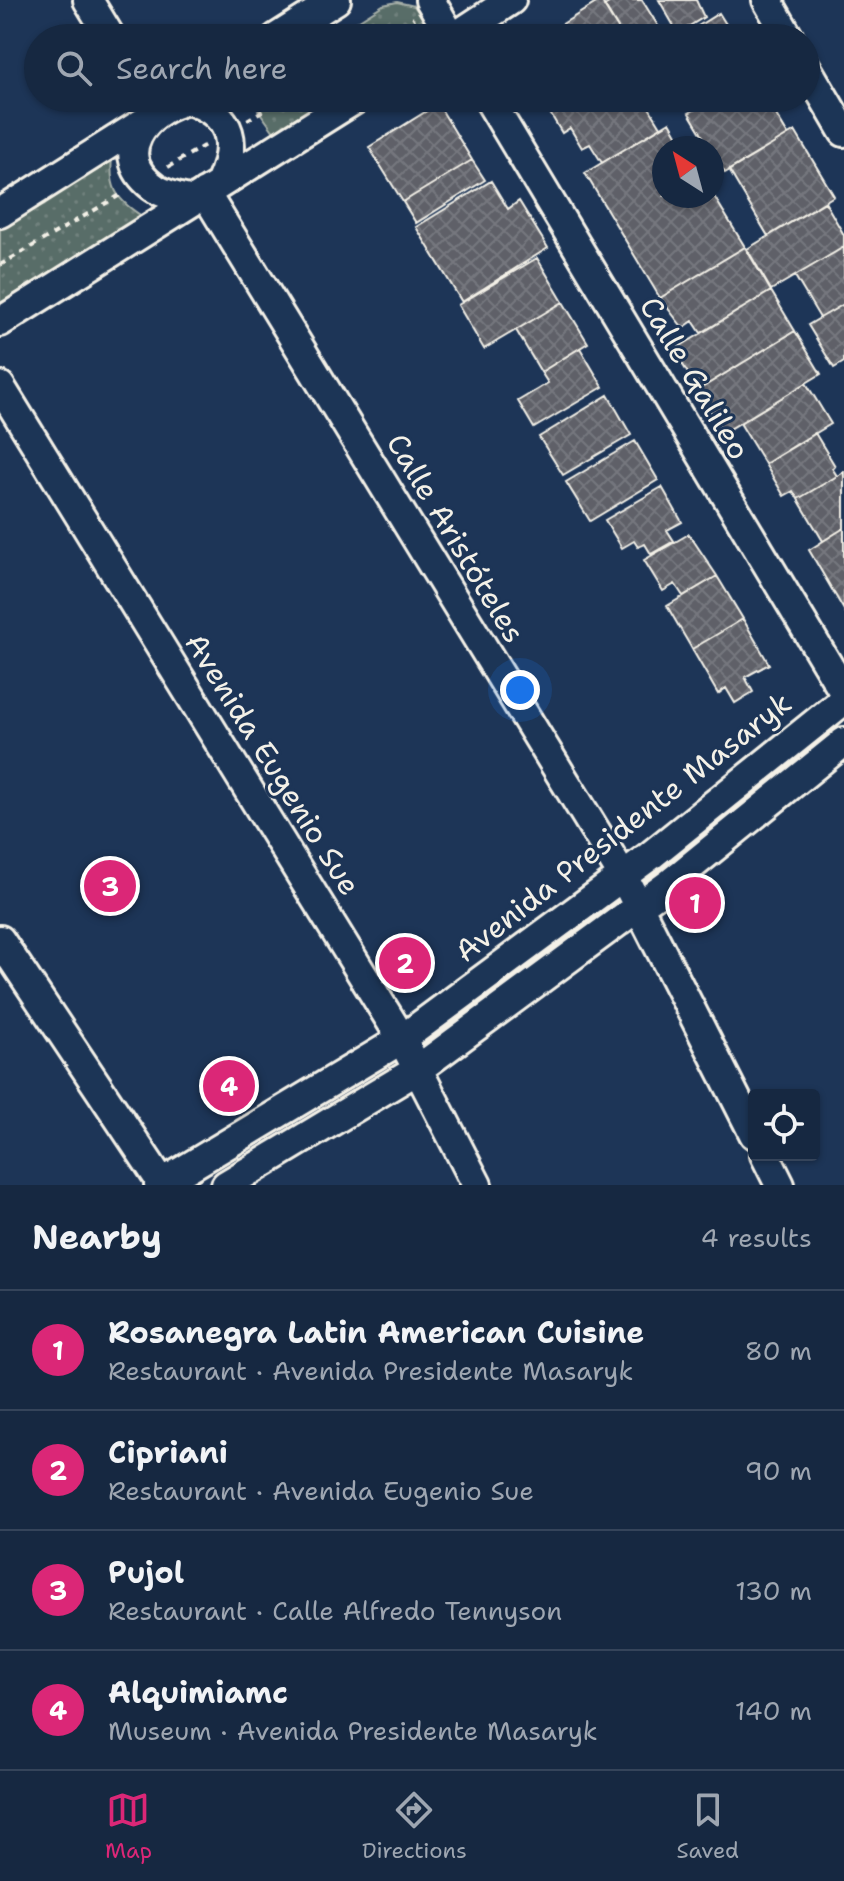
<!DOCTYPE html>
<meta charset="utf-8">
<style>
:root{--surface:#162841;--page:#1f3048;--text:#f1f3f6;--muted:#9ea6b1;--line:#35445a;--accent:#db2777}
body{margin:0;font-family:"Shantell Sans",sans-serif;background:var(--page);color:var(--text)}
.controls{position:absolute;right:24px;bottom:24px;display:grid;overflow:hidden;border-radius:8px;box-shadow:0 2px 6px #0004}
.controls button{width:72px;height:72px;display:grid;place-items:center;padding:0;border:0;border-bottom:2px solid var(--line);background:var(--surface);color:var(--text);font:40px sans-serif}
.compass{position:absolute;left:652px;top:136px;width:72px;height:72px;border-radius:50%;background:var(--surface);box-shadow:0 2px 6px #0004;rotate:324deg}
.you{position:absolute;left:520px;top:690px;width:28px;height:28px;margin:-20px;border:6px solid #fff;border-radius:50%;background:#1a73e8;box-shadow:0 0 0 12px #1a73e833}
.badge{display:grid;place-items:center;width:52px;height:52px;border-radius:50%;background:var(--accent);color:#fff;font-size:26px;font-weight:700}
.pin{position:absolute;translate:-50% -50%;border:4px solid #fff;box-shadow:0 2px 8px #0006}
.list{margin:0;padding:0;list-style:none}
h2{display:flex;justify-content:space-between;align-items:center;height:104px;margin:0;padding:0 32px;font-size:34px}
h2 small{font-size:26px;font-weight:400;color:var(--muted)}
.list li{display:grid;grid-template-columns:52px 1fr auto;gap:24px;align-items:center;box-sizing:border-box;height:120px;padding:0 32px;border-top:2px solid var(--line)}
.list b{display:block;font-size:30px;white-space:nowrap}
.list p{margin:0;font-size:26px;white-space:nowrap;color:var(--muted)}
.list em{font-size:26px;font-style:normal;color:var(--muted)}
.icon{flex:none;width:44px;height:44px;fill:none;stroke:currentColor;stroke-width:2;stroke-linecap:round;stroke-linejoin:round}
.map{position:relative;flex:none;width:844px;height:1185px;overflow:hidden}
.search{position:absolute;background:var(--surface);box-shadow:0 2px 6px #0004;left:24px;right:24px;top:24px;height:88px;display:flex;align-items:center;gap:20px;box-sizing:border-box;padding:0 28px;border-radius:44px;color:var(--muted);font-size:30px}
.sheet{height:584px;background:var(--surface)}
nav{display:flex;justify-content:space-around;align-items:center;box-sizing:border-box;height:112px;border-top:2px solid var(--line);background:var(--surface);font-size:22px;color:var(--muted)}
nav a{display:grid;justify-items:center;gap:4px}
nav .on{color:var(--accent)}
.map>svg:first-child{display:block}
</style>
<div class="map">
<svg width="844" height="1185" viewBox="0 0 844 1185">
<defs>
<pattern id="park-dots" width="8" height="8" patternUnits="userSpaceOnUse" patternTransform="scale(2)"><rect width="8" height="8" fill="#596d68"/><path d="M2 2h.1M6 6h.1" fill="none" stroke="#71827e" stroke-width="1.8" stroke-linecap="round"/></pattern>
<pattern id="building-cross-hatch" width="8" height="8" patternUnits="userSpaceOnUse" patternTransform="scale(2)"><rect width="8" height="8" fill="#5e6068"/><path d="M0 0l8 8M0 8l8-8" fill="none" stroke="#76777e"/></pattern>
</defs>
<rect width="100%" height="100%" fill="#1d3557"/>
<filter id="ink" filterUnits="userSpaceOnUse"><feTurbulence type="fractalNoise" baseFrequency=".0125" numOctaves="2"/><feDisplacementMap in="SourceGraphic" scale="16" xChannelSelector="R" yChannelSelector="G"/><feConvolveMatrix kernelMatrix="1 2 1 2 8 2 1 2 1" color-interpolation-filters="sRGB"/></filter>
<g filter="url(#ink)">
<path fill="url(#park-dots)" stroke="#a6afa8" stroke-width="2" d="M397 2 414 6 437 38H331L383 5Z
M255 98H357L291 137 274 132 254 104Z
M113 148C107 189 115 199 148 220L0 314V230Z"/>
<path fill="url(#building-cross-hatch)" stroke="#f4f1e8" stroke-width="2" d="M601 0 624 38H562L556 28Z
M614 0H642L660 29 645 38H624L604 6Z
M659 0H696L704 17 678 33Z
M719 13 734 37 740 33 743 38H679Z
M556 28 562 38H539Z
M541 98H637L640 104 645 101 661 127 602 163 590 144 582 148 570 128 562 133Z
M715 98H766L788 135 725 173 689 113Z
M438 104 472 160 403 202 369 147Z
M670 122 685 148H664V196H712V193L745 247 660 298 585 173Z
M795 131 834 196 768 236 729 170Z
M472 160 485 180 416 223 403 202Z
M491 181 508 209 519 201 548 248 462 302 416 227Z
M825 202 844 235V247L771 290 747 249Z
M745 247 771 291 701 333 693 321 683 328 660 298Z
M844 247V304L820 318 795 276Z
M537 258 563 302 484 349 458 305Z
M771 291 795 331 698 390 674 350Z
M563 302 588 343 541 372 516 330Z
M844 304V362L834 368 808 325Z
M795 331 821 374 723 433 698 390Z
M580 348 603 387 534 428 518 401 548 383 541 372Z
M806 383 831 424 765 464 740 423Z
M608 395 631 435 563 475 539 437Z
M815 433 835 466 832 468 837 476 798 499 793 491 784 496 765 464Z
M635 441 658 480 590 521 566 482Z
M844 472V528L823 541 798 499Z
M662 487 682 522 667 530 674 541 651 554 645 544 638 547 634 541 622 548 605 520Z
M844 528V610L809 550Z
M689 534 717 576 683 596 675 584 663 591 644 560Z
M717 576 743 619 692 649 667 606Z
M743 619 769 664 745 677 753 692 735 703 726 688 718 694 692 649Z"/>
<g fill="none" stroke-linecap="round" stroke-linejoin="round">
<g stroke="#f4f1e8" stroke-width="34">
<path id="minor" d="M88 0 111 38
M430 0 452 38
M767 0 789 38
M276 38 336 0
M453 38 511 0
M806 67 844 132
M488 98 844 692
M189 100C234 115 238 144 220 184L193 201C181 198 167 196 156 189 108 157 144 108 189 100Z
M220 184 357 98
M205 193 623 876 754 1134
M0 213 144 122
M0 322 193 201
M0 386 402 1039 477 1185
M0 940 162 1183
M765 1155 780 1185
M159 1185 402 1039 650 856 844 700
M226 1185 417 1070 669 884 844 742"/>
</g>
<path stroke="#f4f1e8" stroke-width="4" stroke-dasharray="6 6" stroke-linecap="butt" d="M382 38 414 18
M247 120 284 98
M168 167 205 145
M0 265 122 194"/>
<use href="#minor" stroke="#1d3557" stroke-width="28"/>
</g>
</g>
<g text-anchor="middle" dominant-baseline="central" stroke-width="6" stroke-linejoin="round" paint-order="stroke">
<g font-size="30" fill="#f4f1e8" stroke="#1d3557">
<text transform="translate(695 378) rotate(59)">Calle Galileo</text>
<text transform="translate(456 538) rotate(59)">Calle Aristóteles</text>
<text transform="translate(273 764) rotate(58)">Avenida Eugenio Sue</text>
<text transform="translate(623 827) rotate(-38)">Avenida Presidente Masaryk</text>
</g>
</g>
</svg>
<div class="controls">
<button><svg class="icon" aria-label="locate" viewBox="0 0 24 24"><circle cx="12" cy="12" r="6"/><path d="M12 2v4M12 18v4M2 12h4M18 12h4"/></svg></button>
</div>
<svg class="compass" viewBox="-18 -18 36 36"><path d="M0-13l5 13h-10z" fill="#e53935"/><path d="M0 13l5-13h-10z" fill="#9ea6b1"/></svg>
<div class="you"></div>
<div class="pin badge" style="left:695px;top:903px">1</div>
<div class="pin badge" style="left:405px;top:963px">2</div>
<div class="pin badge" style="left:110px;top:886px">3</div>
<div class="pin badge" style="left:229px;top:1086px">4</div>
<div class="search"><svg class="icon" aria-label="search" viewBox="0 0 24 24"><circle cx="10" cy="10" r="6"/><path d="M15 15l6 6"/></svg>Search here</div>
</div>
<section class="sheet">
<h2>Nearby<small>4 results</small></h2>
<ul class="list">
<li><span class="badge">1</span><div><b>Rosanegra Latin American Cuisine</b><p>Restaurant · Avenida Presidente Masaryk</p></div><em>80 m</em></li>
<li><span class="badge">2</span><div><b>Cipriani</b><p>Restaurant · Avenida Eugenio Sue</p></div><em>90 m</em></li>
<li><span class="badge">3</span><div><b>Pujol</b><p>Restaurant · Calle Alfredo Tennyson</p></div><em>130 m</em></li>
<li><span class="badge">4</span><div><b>Alquimiamc</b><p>Museum · Avenida Presidente Masaryk</p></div><em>140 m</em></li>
</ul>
</section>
<nav>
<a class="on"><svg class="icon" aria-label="map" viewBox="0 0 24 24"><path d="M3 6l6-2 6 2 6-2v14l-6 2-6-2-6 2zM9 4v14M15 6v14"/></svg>Map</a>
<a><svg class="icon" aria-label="directions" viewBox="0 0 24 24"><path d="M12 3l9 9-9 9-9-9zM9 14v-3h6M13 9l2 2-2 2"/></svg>Directions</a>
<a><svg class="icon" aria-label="saved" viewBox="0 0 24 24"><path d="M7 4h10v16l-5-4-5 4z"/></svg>Saved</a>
</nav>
